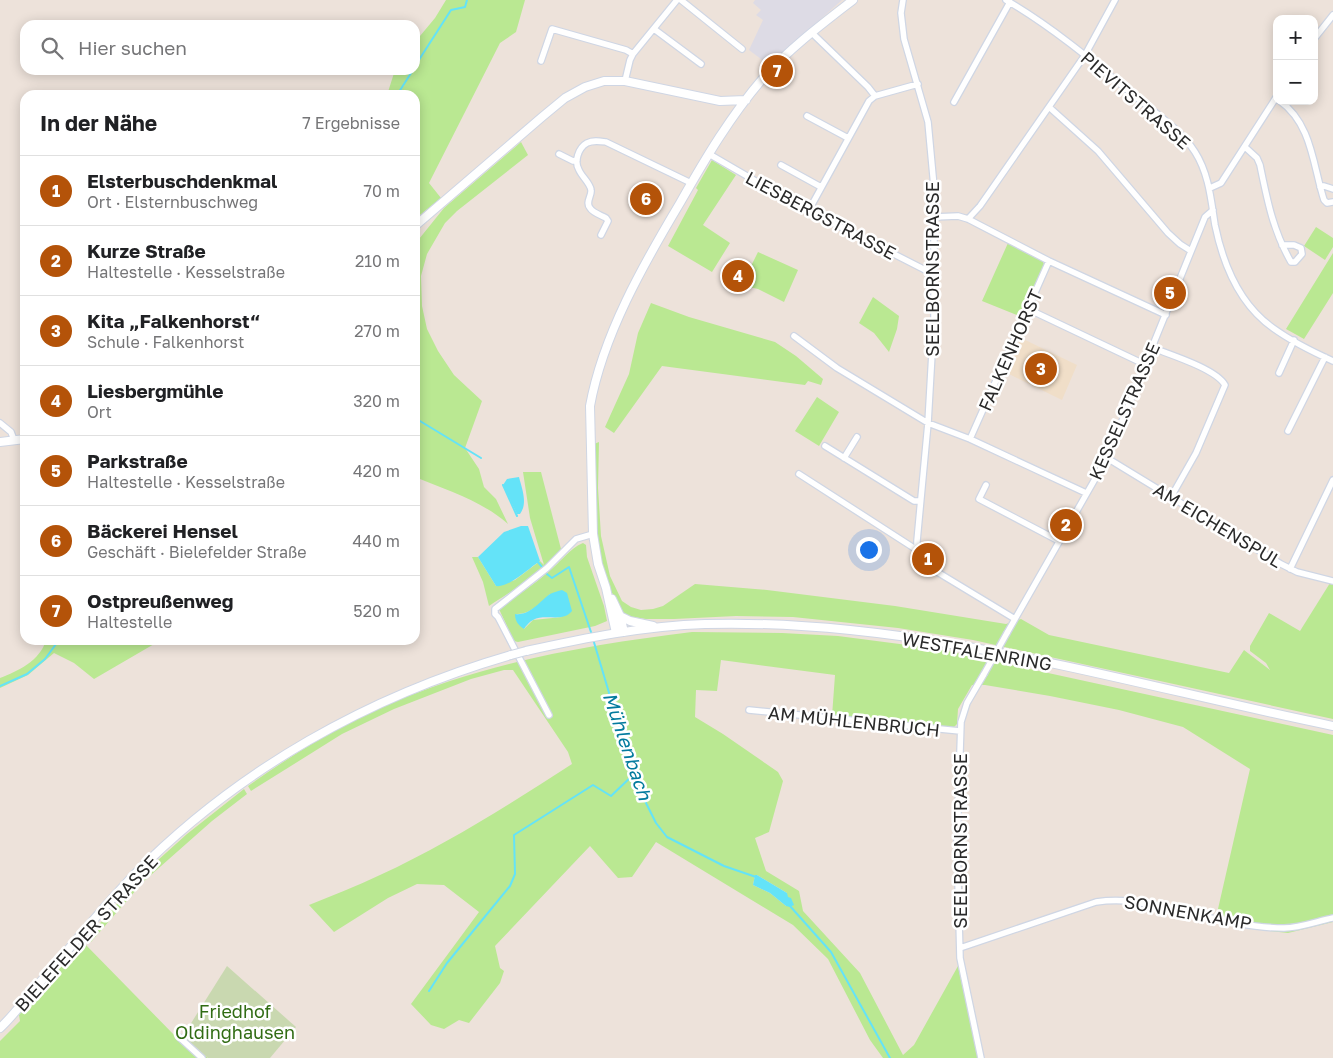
<!DOCTYPE html>
<html lang="de">
<meta charset="utf-8">
<style>
:root{--surface:#fff;--page:#f2f2f2;--text:#202124;--muted:#757577;--line:#e0e0e0;--accent:#b45309}
body{margin:0;font-family:"Golos Text",sans-serif;background:var(--page);color:var(--text)}
.controls{position:absolute;right:15px;top:15px;display:grid;overflow:hidden;border-radius:10px;box-shadow:0 2px 12px #0003}
.controls button{width:45px;height:45px;display:grid;place-items:center;padding:0;border:0;border-bottom:1px solid var(--line);background:var(--surface);color:var(--text);font:25px sans-serif}
.you{position:absolute;left:868px;top:549px;width:18px;height:18px;margin:-12px;border:4px solid #fff;border-radius:50%;background:#1a73e8;box-shadow:0 0 0 8px #1a73e833}
.badge{display:grid;place-items:center;width:32px;height:32px;border-radius:50%;background:var(--accent);color:#fff;font-size:16px;font-weight:700}
.pin{position:absolute;translate:-50% -50%;border:2px solid #fff;box-shadow:0 1px 5px #0006}
.list{margin:0;padding:0;list-style:none}
h2{display:flex;justify-content:space-between;align-items:center;height:65px;margin:0;padding:0 20px;font-size:21px}
h2 small{font-size:16px;font-weight:400;color:var(--muted)}
.list li{display:grid;grid-template-columns:32px 1fr auto;gap:15px;align-items:center;box-sizing:border-box;height:70px;padding:0 20px;border-top:1px solid var(--line)}
.list b{display:block;font-size:19px;white-space:nowrap}
.list p{margin:0;font-size:16px;white-space:nowrap;color:var(--muted)}
.list em{font-size:16px;font-style:normal;color:var(--muted)}
.icon{flex:none;width:28px;height:28px;fill:none;stroke:currentColor;stroke-width:2;stroke-linecap:round;stroke-linejoin:round}
.map{position:relative;flex:none;width:1333px;height:1058px;overflow:hidden}
.search{position:absolute;background:var(--surface);box-shadow:0 2px 12px #0003;left:20px;top:20px;width:400px;height:55px;display:flex;align-items:center;gap:12px;box-sizing:border-box;padding:0 18px;border-radius:15px;color:var(--muted);font-size:19px}
.panel{position:absolute;background:var(--surface);box-shadow:0 2px 12px #0003;left:20px;top:90px;width:400px;height:555px;border-radius:15px}
.map>svg:first-child{display:block}
</style>
<div class="map">
<svg width="1333" height="1058" viewBox="0 0 1333 1058">
<rect width="100%" height="100%" fill="#ede2da"/>
<path fill="#dddbe5" d="M755 0H842L769 65 749 50 763 20 756 15 761 10 753 3Z"/>
<path fill="#f0dec8" d="M1021 338 1077 365 1062 400 1005 372Z"/>
<path fill="#bae892" fill-rule="evenodd" d="M446 0H525L516 32 500 43 429 183 441 198 415 219V95H387L395 70H415V42L435 18Z
M521 142 528 155 457 211 445 223 427 254 421 276 422 306 427 329 438 351 454 375 482 401 465 448 479 469 484 487 496 499 508 524C482 501 447 490 415 477V244L444 208Z
M712 160 736 175 703 225 730 243 712 272 668 246 698 190 696 188Z
M1316 227 1333 238V247L1325 260 1304 246Z
M1008 243 1042 260 1045 266 1022 317 982 301Z
M758 252 798 270 784 302 758 289 749 287 752 264Z
M1333 253V293L1304 339 1286 329Z
M873 297 899 316 897 329 889 352 874 333 859 323Z
M651 303 689 317 775 342 796 356 823 379 821 385 808 381 805 385 662 366 614 433 605 427 629 374 638 333Z
M817 397 839 412 819 446 795 431Z
M599 442 598 488 601 536 610 576 622 601 631 607 641 610 653 609 663 606 695 584 767 590 895 606 1006 624 1021 619 1049 635 1229 673 1244 650 1270 670 1266 663 1250 651V646L1269 613 1300 631 1330 583H1333V719L973 640 898 628 793 617 736 616 674 619H646L626 616 622 610 611 591 603 567 598 545 596 530 594 444Z
M523 472H541L561 549C552 567 507 594 489 606L483 582 472 557H478L496 586 515 580 540 561 544 565 530 518Z
M583 543 586 545 587 557 604 606 607 621 595 626 518 642 514 641 499 609C515 597 532 586 547 573 559 564 570 548 583 543ZM550 594 562 617 533 620 524 629 516 614C529 615 541 603 550 594Z
M692 632 782 633 838 636 938 649 1333 735V922L1288 933 1253 929 1215 922 1250 769 1183 727 1119 710 1050 696 985 685H972L958 709 957 724 954 727 832 716 835 675 721 660 717 691 696 690 695 717 723 734 778 772 783 781 769 832 755 838 766 871 799 891 803 911 860 973 903 1055 914 1045 958 966 978 1058H883L870 1040 828 959 793 925 656 842 632 877 618 878 590 846 495 946 500 968 504 971 500 983 469 1023 459 1020 444 1029 431 1025 411 1004 479 912 444 885 417 884 388 898 334 932 309 905C333 895 357 886 380 875 447 844 510 804 572 764L568 752 513 670H504L471 679 394 709 342 734 251 791 248 786C292 755 339 725 389 704 487 662 587 645 692 632ZM755 875H757L787 893 786 906 770 893 753 885Z
M46 640H161L94 679 74 663 54 653 28 675 0 688V678C18 671 40 661 46 640Z
M244 789 247 794 212 821 143 882 91 942 87 938 147 870 187 834Z
M83 942 180 1041 183 1036 208 1058H0V1041L20 1021 19 1015Z"/>
<path fill="#c9d8b0" d="M227 966 296 1027 270 1058H208L183 1036Z"/>
<path fill="#64e3f8" d="M519 477C522 489 528 503 520 514H517L503 485 507 479Z
M521 526H528L540 561C529 568 509 588 496 586L478 557 504 532Z
M562 590 567 593 572 611C563 623 545 613 533 620 529 622 526 626 524 629 518 625 515 621 515 614 530 616 540 601 550 594 554 592 558 591 562 590Z
M755 875H757L787 893 788 897 791 898 794 905 790 907 786 906 770 893 753 885Z"/>
<g fill="none" stroke-linecap="round" stroke-linejoin="round">
<path stroke="#64e3f8" stroke-width="2" d="M415 66 451 10 465 7 467 0
M397 95 413 70
M415 418 481 458
M503 485 517 516
M537 561 542 567
M547 574 552 578 569 567 592 635
M593 639 630 763 635 773 646 803 656 823 667 837 724 866 756 877
M68 640 89 643 90 640
M0 686 27 674 45 659 59 640
M790 906 831 952 890 1058
M429 991 447 963 510 886 515 874 514 835 593 785 611 796 634 774"/>
<g stroke="#cfd6e4" stroke-width="8">
<path id="street" d="M681 0 742 49
M903 0 901 13 904 39 928 122 934 187V318L928 423 917 541V550L924 564 1015 619
M1006 0C1054 28 1095 63 1137 98 1157 114 1181 130 1195 152 1209 174 1211 200 1215 225 1223 264 1239 304 1273 328 1291 341 1313 352 1333 361
M654 29 701 64
M812 33 868 87 875 96 918 84
M1314 39 1333 15
M541 61 552 29 626 50 633 54
M625 81 630 60 633 54 677 0
M1280 101C1312 124 1313 166 1324 200L1327 203 1333 202
M954 102 1010 2
M1049 107 1098 151 1168 233 1180 244 1191 251
M807 116 848 138
M1245 147 1257 158 1260 165C1267 199 1273 231 1291 262H1295L1302 254 1301 248 1294 245H1282
M559 154 573 161 577 160
M709 154 790 201 935 275
M781 165 821 187
M1320 187 1324 186 1333 189
M1210 188 1221 183 1277 96
M809 210 869 101 875 96
M934 217 958 216 968 219 1049 261 1166 315
M968 219 980 206 1085 55 1115 0
M601 235 608 221 606 218C601 215 593 213 590 208 585 202 592 196 591 190 590 183 582 177 579 170 574 162 578 148 587 143 593 140 599 141 606 142L691 183
M1028 309 1146 365
M794 336 837 368 928 423 970 439 1086 493
M1153 348C1171 355 1216 369 1225 385L1196 453 1171 497
M1279 373 1294 340
M0 423 11 432 14 440
M1288 431 1325 357
M970 439 1049 261
M825 446 914 501H919
M844 458 857 437
M1107 458 1281 564 1297 572 1333 581
M799 474 917 550
M986 485 979 499 1059 541
M1290 569 1333 480
M1007 633 1107 458 1205 217 1213 210
M749 710 960 731
M549 715 498 617 495 614V609L547 568 576 539 593 534
M960 948 1096 902C1125 898 1142 903 1171 909 1207 917 1247 928 1284 928 1300 928 1318 921 1333 918
M179 1037 202 1058
M981 1058 960 958 957 843 961 722 967 703 984 674"/>
</g>
<g stroke="#cfd6e4" stroke-width="10">
<path id="secondary" d="M415 226 542 117 565 98 585 87 604 81H625L720 101 746 100
M0 442 25 439
M612 599 620 616 624 632
M620 616 630 621 653 626
M616 633 606 588 598 564 593 534 590 406C603 335 643 265 680 203 705 159 731 115 764 77 790 48 822 24 853 0
M526 651C585 638 644 626 705 624 917 618 1127 684 1333 726
M0 1028C13 1016 24 1001 35 988 69 950 100 910 135 874 239 769 369 696 511 655"/>
</g>
<use href="#street" stroke="#fff" stroke-width="5.5"/>
<use href="#secondary" stroke="#fff" stroke-width="8"/>
<g stroke="#cfd6e4" stroke-width="8" stroke-linecap="butt">
<path id="street-bridge" d="M984 674 1007 633"/>
</g>
<g stroke="#cfd6e4" stroke-width="10" stroke-linecap="butt">
<path id="secondary-bridge" d="M511 655 526 651"/>
</g>
<use href="#street-bridge" stroke="#fff" stroke-width="5.5"/>
<use href="#secondary-bridge" stroke="#fff" stroke-width="8"/>
</g>
<g text-anchor="middle" dominant-baseline="central" stroke-width="5" stroke-linejoin="round" paint-order="stroke">
<g font-size="18" fill="#2a2a2a" stroke="#fff">
<text transform="translate(1136 100) rotate(41)">PIEVITSTRASSE</text>
<text transform="translate(821 215) rotate(28)">LIESBERGSTRASSE</text>
<text transform="translate(932 269) rotate(-90)">SEELBORNSTRASSE</text>
<text transform="translate(1010 350) rotate(-66)">FALKENHORST</text>
<text transform="translate(1124 411) rotate(-66)">KESSELSTRASSE</text>
<text transform="translate(1218 525) rotate(31)">AM EICHENSPUL</text>
<text transform="translate(977 651) rotate(10)">WESTFALENRING</text>
<text transform="translate(854 721) rotate(6)">AM MÜHLENBRUCH</text>
<text transform="translate(960 841) rotate(-90)">SEELBORNSTRASSE</text>
<text transform="translate(1188 912) rotate(10)">SONNENKAMP</text>
<text transform="translate(86 933) rotate(-48)">BIELEFELDER STRASSE</text>
</g>
<g font-size="18" fill="#316c14" stroke="#fff">
<text x="235" y="1011">Friedhof<tspan x="235" dy="21">Oldinghausen</tspan></text>
</g>
<g font-size="19" font-style="italic" fill="#037b9e" stroke="#fff">
<text transform="translate(628 746) rotate(71)">Mühlenbach</text>
</g>
</g>
</svg>
<div class="controls">
<button>+</button>
<button>−</button>
</div>
<div class="you"></div>
<div class="pin badge" style="left:928px;top:559px">1</div>
<div class="pin badge" style="left:1066px;top:525px">2</div>
<div class="pin badge" style="left:1041px;top:369px">3</div>
<div class="pin badge" style="left:738px;top:276px">4</div>
<div class="pin badge" style="left:1170px;top:293px">5</div>
<div class="pin badge" style="left:646px;top:199px">6</div>
<div class="pin badge" style="left:777px;top:71px">7</div>
<div class="search"><svg class="icon" aria-label="search" viewBox="0 0 24 24"><circle cx="10" cy="10" r="6"/><path d="M15 15l6 6"/></svg>Hier suchen</div>
<section class="panel">
<h2>In der Nähe<small>7 Ergebnisse</small></h2>
<ul class="list">
<li><span class="badge">1</span><div><b>Elsterbuschdenkmal</b><p>Ort · Elsternbuschweg</p></div><em>70 m</em></li>
<li><span class="badge">2</span><div><b>Kurze Straße</b><p>Haltestelle · Kesselstraße</p></div><em>210 m</em></li>
<li><span class="badge">3</span><div><b>Kita „Falkenhorst“</b><p>Schule · Falkenhorst</p></div><em>270 m</em></li>
<li><span class="badge">4</span><div><b>Liesbergmühle</b><p>Ort</p></div><em>320 m</em></li>
<li><span class="badge">5</span><div><b>Parkstraße</b><p>Haltestelle · Kesselstraße</p></div><em>420 m</em></li>
<li><span class="badge">6</span><div><b>Bäckerei Hensel</b><p>Geschäft · Bielefelder Straße</p></div><em>440 m</em></li>
<li><span class="badge">7</span><div><b>Ostpreußenweg</b><p>Haltestelle</p></div><em>520 m</em></li>
</ul>
</section>
</div>
